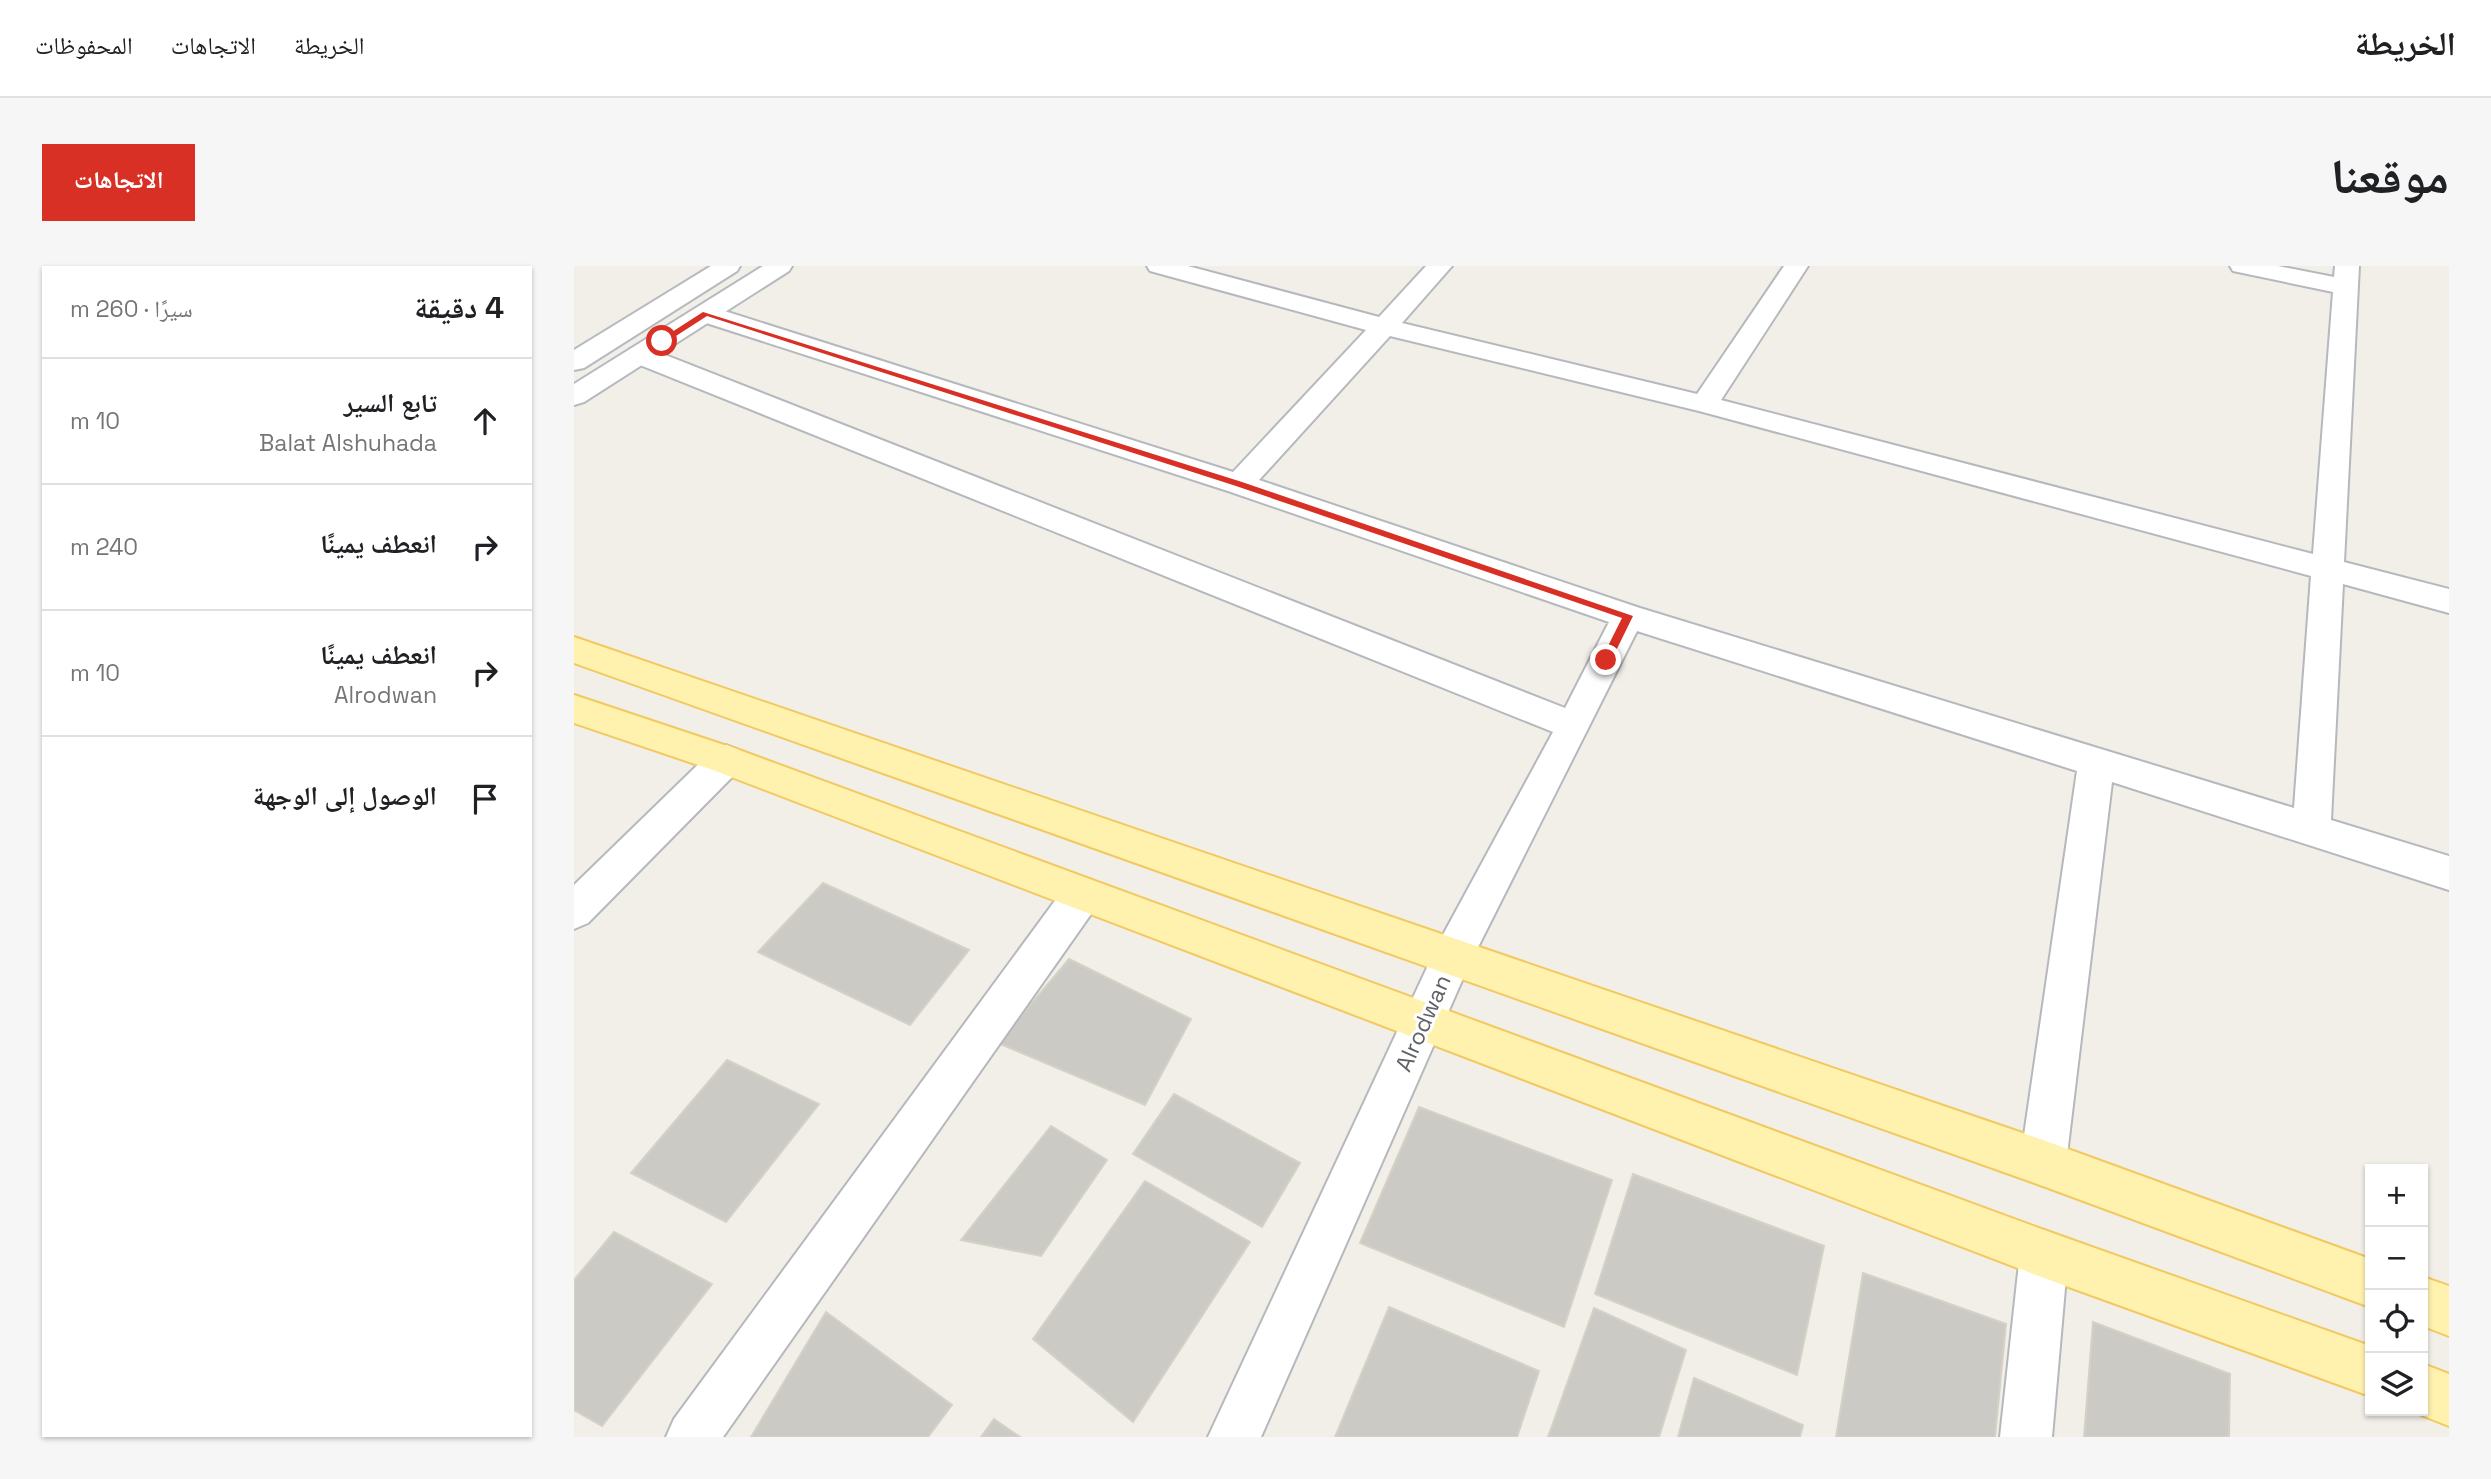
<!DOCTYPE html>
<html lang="ar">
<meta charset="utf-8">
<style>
:root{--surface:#fff;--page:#f6f6f6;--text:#202124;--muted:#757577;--line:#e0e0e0;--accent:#d93025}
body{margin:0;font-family:"Space Grotesk","Noto Naskh Arabic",sans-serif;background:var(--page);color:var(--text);direction:rtl}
.controls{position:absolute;right:21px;bottom:21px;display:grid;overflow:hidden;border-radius:0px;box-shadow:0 2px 5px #0004}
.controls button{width:63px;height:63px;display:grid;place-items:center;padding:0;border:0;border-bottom:2px solid var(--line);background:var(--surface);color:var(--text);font:35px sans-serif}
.stop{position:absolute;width:21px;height:21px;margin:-16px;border:5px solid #d93025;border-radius:50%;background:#fff}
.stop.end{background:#d93025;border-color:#fff;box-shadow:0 2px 7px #0008}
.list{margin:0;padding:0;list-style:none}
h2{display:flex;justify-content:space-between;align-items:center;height:91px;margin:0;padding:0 28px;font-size:30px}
h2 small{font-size:23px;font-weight:400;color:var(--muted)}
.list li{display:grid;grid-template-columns:46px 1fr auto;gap:21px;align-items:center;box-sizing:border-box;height:126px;padding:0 28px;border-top:2px solid var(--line)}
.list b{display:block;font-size:26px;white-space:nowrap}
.list p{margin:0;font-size:23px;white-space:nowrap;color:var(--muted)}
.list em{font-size:23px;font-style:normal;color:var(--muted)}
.icon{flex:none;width:38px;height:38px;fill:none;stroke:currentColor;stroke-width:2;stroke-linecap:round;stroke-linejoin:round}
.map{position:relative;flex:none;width:1875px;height:1171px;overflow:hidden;direction:ltr;border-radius:0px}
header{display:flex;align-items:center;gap:42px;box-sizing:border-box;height:98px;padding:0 35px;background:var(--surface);border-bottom:2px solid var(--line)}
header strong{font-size:33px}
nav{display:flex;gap:38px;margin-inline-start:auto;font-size:24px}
.intro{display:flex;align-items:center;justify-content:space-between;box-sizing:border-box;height:168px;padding:0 42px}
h1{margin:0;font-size:49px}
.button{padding:18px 32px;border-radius:0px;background:var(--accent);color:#fff;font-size:24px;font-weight:700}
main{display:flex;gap:42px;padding:0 42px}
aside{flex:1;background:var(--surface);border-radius:0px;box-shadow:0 2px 5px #0004}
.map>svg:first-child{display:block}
</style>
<header>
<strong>الخريطة</strong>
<nav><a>الخريطة</a><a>الاتجاهات</a><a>المحفوظات</a></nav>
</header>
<div class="intro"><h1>موقعنا</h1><a class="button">الاتجاهات</a></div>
<main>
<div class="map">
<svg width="1875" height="1171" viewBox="0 0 1875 1171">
<rect width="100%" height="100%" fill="#f1efe8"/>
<path fill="#cccac5" stroke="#d6d1c6" stroke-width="2" d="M249 617 395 684 336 759 184 686Z
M495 693 617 753 571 839 424 777Z
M153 794 245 838 152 956 57 907Z
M600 828 726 897 688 961 559 888Z
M845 841 1038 914 990 1061 786 977Z
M477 860 533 894 467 990 387 974Z
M1059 908 1250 980 1223 1109 1021 1028Z
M571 915 676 976 559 1156 459 1073Z
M40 966 138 1018 28 1160 0 1144V1014Z
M1289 1007 1432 1058 1421 1171H1262Z
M815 1041 965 1105 943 1171H761Z
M1020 1042 1112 1084 1085 1171H974Z
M252 1046 378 1139 354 1171H177Z
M1519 1056 1656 1108 1655 1171H1510Z
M1120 1112 1229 1159 1226 1171H1104Z
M420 1153 446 1171H407Z"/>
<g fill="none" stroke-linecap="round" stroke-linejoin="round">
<g stroke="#b5b8bc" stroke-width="4">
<path id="street" d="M573 0H614L805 51 852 0H878L828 57 1123 128 1210 0H1234L1147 134 1739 288 1759 26 1659 5 1656 0H1704L1760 11 1761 0H1785L1770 296 1875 323V347L1769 318 1757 554 1875 590V624L1538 516 1492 897 1485 913 1469 920 1453 913 1446 897 1503 505 1063 365 894 701 687 1171H634L864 678 979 466 56 95 53 89 56 83 66 81 76 83 991 442 1035 356 654 225 123 54 119 48 123 42 132 40 141 42 659 206 792 64 576 5ZM816 70 1125 145 1737 310 1720 542 1066 342 685 214Z
M152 479 165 484 170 494 165 504 14 657 0 663V619L139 484Z
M508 612 522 617 528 629 522 641 149 1171H92L100 1153 494 617Z
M1470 964 1487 971 1494 988 1478 1171H1426L1446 988 1453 971Z"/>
</g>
<g stroke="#b6babf" stroke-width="4">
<path id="secondary" d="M137 0H166L163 5 10 102 0 104V84Z
M189 0H218L215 5 10 136 0 139V118Z"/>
</g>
<g stroke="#f2c960" stroke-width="4">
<path id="primary" d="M0 371 1469 874 1796 993V1041L1469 920 0 397Z
M0 429 165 484 1470 964 1796 1080V1130L1470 1012 139 504 0 457Z
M1849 1011 1875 1020V1070L1849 1060Z
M1849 1098 1875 1108V1160L1837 1145H1849Z"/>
</g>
<use href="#street" fill="#fff" fill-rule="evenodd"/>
<use href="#secondary" fill="#fff" fill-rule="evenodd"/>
<use href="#primary" fill="#fff2af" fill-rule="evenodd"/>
</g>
<path fill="#d93025" d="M129 46 668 216 1059 350 1036 397 1032 398 1027 394 1048 352 662 220 133 50 91 77 84 75Z"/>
<g text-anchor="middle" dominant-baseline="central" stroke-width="6" stroke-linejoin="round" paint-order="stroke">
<g font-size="23" fill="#5f6368" stroke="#fff">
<text transform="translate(849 757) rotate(-66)">Alrodwan</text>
</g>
</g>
</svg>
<div class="controls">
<button>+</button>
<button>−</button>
<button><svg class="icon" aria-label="locate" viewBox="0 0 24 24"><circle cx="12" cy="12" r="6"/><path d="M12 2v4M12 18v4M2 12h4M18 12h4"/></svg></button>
<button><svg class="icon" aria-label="layers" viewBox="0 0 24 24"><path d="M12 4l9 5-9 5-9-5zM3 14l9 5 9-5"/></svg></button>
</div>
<div class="stop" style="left:88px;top:75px"></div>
<div class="stop end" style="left:1032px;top:394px"></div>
</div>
<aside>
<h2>4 دقيقة<small>سيرًا · 260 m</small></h2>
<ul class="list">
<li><svg class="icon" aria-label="ahead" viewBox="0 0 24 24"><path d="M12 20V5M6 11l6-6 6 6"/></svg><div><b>تابع السير</b><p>Balat Alshuhada</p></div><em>10 m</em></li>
<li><svg class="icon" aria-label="right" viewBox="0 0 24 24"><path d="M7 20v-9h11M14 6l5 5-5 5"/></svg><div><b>انعطف يمينًا</b></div><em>240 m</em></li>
<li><svg class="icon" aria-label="right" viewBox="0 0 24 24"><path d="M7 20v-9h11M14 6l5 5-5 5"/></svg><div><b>انعطف يمينًا</b><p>Alrodwan</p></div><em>10 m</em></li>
<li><svg class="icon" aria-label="arrive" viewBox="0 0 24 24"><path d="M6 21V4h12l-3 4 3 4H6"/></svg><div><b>الوصول إلى الوجهة</b></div></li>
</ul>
</aside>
</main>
